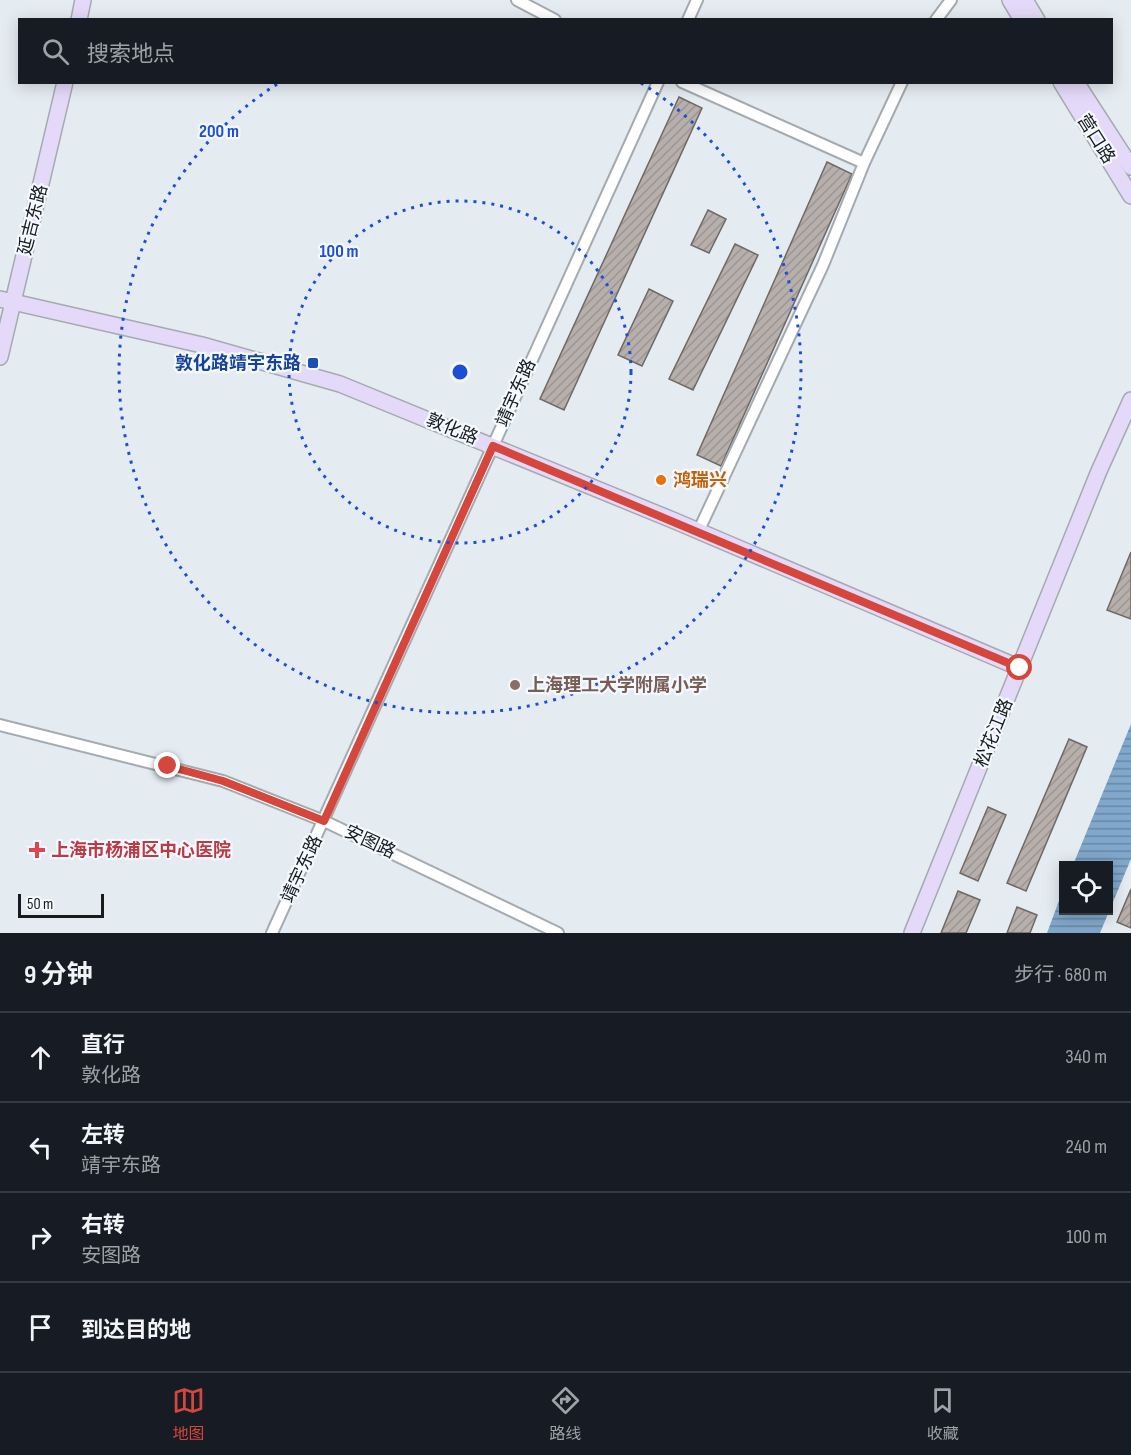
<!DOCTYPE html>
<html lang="zh">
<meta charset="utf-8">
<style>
:root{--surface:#171b24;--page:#242831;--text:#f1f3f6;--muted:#9ea1a6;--line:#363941;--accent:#d5473d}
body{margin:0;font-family:"Sofia Sans Condensed","Noto Sans SC",sans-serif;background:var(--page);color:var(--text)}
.controls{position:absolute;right:18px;bottom:18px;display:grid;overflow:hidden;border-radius:0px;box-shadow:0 3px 15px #0003}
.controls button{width:54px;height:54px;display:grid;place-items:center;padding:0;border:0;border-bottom:2px solid var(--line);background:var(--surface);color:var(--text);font:30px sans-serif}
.scale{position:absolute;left:18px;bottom:15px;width:86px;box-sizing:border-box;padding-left:6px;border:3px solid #181b1c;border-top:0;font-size:16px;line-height:21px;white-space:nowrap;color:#181b1c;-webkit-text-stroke:4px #f3f9fe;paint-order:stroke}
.stop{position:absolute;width:18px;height:18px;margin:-14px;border:4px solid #d5473d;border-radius:50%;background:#fff}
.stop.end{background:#d5473d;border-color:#fff;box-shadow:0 2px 6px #0008}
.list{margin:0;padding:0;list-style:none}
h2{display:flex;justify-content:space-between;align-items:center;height:78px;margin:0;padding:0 24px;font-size:26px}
h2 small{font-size:20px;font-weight:400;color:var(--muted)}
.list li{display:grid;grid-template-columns:39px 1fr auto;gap:18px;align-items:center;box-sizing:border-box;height:90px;padding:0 24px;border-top:2px solid var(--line)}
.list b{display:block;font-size:22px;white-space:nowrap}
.list p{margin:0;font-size:20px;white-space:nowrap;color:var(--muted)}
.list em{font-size:20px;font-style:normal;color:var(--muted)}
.icon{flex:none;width:33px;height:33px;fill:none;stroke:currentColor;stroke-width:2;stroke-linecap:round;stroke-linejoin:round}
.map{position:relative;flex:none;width:1131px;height:933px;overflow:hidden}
.search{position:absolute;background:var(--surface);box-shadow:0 3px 15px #0003;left:18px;right:18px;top:18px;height:66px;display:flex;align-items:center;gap:15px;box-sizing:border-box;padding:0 21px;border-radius:0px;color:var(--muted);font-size:22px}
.sheet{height:438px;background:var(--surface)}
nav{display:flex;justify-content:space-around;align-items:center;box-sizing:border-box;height:84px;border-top:2px solid var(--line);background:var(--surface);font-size:16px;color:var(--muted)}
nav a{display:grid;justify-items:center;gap:3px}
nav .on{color:var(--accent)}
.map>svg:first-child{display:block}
</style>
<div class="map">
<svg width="1131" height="933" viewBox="0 0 1131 933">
<defs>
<pattern id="water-rules" width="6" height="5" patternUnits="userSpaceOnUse" patternTransform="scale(1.5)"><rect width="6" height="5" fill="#80a8cb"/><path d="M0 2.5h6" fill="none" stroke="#6888a4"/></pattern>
<pattern id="building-hatch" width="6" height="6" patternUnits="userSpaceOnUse" patternTransform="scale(1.5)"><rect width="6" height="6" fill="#b6afac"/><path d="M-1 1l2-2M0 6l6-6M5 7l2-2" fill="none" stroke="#9c9693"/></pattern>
</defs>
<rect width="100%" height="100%" fill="#e5ecf1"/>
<path fill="url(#water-rules)" d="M1131 724V859L1100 933H1047L1063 890 1064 910H1108V866L1073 865Z"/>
<path fill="url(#building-hatch)" stroke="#6f6865" stroke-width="1.5" d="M679 97 702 108 564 410 540 399Z
M827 162 852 174 721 466 697 455Z
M708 210 726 219 709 253 691 245Z
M735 244 758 255 693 390 669 379Z
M649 289 673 301 642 366 618 355Z
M1131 552V619L1107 610Z
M1069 739 1087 747 1026 891 1007 883Z
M988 807 1006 815 978 881 960 873Z
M1131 889V928L1117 922Z
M958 891 980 900 966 933H941Z
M1017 907 1037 915 1030 933H1007Z"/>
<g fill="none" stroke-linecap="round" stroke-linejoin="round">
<g stroke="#a4aaaf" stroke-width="14">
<path id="street" d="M517 0 555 20
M688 20 697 0
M936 20 951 0
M682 82 864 163
M698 532 823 265 864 163 902 82
M0 725 223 781 324 821 558 933
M272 933 658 82"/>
</g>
<g stroke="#a4aaaf" stroke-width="18">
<path id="secondary" d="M1010 0 1022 20
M1025 0 1037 20
M79 20 83 0
M1061 82 1131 196
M1076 82 1131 167
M0 299 202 345 340 384 675 521 1020 668
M0 357 65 82
M912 933 1099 471 1131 400"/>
</g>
<use href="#street" stroke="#fff" stroke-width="10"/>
<use href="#secondary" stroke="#e5d9f9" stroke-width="15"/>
</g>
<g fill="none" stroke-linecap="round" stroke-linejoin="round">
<path stroke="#d5473d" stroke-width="8" d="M168 766 223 781 324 821 493 446 1020 668"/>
</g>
<g fill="none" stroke="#1d4ed8" stroke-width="3" stroke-dasharray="3 6">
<circle cx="460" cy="372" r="171"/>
<path d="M641 83A341 341 0 1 1 279 83"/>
</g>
<rect fill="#1a4fb4" stroke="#f3f9fe" stroke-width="2" x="307" y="357" width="12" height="12" rx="3"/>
<circle fill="#e8710a" stroke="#f3f9fe" stroke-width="2" cx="661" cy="480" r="6"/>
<circle fill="#8d6e63" stroke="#f3f9fe" stroke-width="2" cx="515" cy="685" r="6"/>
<path fill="#e0444e" stroke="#f3f9fe" stroke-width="2" d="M34 841h6v6h6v6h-6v6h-6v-6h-6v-6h6z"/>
<g text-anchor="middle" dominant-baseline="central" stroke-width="4.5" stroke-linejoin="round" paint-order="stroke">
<g font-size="18" fill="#181b1c" stroke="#f3f9fe">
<text transform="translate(1096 139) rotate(58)">营口路</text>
<text transform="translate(33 220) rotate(-76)">延吉东路</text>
<text transform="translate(516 393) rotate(-66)">靖宇东路</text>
<text transform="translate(452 429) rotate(22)">敦化路</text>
<text transform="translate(994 733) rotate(-68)">松花江路</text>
<text transform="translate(370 842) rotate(25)">安图路</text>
<text transform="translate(302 869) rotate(-65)">靖宇东路</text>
</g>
<g font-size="18" font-weight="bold" fill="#164399" stroke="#f3f9fe" text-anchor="end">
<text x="301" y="363">敦化路靖宇东路</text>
</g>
<g font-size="18" font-weight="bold" fill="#c56008" stroke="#f3f9fe" text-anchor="start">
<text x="673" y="480">鸿瑞兴</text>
</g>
<g font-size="18" font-weight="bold" fill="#785e54" stroke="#f3f9fe" text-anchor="start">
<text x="527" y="685">上海理工大学附属小学</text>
</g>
<g font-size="18" font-weight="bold" fill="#be3a42" stroke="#f3f9fe" text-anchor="start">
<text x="51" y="850">上海市杨浦区中心医院</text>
</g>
</g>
<circle cx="460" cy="372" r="9" fill="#1d4ed8" stroke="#f3f9fe" stroke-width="3"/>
<g font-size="18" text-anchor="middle" font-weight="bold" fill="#1d4ed8" stroke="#f3f9fe" stroke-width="4.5" stroke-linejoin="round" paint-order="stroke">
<text x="219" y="137">200 m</text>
<text x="339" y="257">100 m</text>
</g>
</svg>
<div class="controls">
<button><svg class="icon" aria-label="locate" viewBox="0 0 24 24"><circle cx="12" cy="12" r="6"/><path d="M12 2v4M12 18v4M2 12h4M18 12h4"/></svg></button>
</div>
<div class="scale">50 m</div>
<div class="stop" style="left:1020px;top:668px"></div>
<div class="stop end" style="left:168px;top:766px"></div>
<div class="search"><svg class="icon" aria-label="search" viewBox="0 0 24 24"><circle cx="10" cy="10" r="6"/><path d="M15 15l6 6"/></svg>搜索地点</div>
</div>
<section class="sheet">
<h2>9 分钟<small>步行 · 680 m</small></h2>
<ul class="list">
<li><svg class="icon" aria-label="ahead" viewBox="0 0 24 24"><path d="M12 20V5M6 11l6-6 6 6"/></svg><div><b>直行</b><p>敦化路</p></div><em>340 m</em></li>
<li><svg class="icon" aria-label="left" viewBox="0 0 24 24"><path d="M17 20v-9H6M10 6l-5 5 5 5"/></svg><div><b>左转</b><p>靖宇东路</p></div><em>240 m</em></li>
<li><svg class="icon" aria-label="right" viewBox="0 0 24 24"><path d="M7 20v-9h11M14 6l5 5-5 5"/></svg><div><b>右转</b><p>安图路</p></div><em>100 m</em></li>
<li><svg class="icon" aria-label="arrive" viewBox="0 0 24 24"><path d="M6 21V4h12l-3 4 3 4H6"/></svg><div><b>到达目的地</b></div></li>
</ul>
</section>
<nav>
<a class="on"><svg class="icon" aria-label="map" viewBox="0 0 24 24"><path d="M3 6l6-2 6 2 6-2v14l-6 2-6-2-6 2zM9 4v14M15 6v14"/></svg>地图</a>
<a><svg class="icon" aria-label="directions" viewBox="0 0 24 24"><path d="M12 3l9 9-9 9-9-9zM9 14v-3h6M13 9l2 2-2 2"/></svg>路线</a>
<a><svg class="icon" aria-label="saved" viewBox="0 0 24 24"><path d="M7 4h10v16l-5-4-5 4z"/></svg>收藏</a>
</nav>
